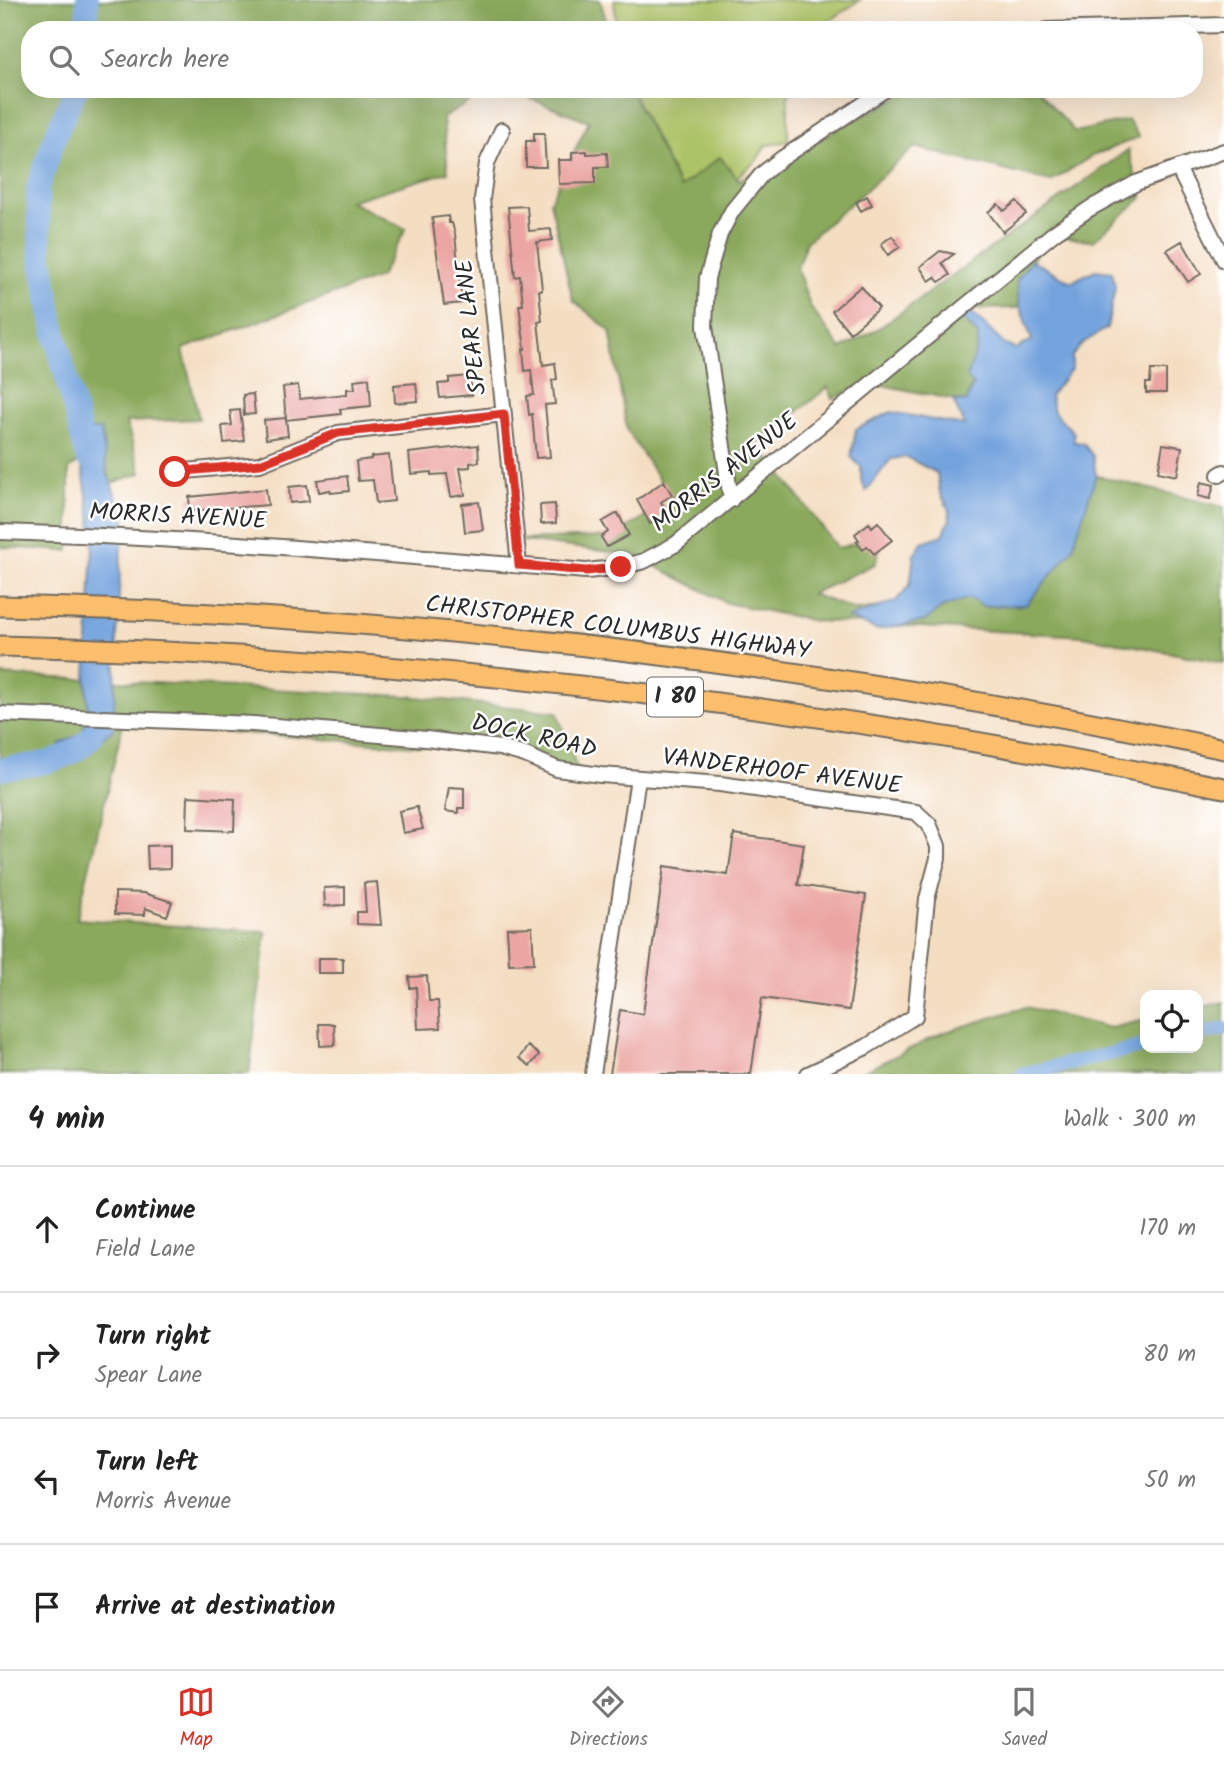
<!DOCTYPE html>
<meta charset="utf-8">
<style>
:root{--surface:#fff;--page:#f6f6f6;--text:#222;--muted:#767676;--line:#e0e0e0;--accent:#d93025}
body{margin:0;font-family:Kalam,sans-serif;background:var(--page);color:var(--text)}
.controls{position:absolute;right:21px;bottom:21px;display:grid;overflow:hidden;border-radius:14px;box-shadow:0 7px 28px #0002}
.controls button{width:63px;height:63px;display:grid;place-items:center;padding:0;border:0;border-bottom:2px solid var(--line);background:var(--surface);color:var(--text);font:35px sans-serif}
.stop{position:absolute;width:21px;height:21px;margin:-16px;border:5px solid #d93025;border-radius:50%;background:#fff}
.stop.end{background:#d93025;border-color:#fff;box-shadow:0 2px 7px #0008}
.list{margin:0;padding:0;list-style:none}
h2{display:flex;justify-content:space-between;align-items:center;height:91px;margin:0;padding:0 28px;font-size:30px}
h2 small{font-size:23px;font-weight:400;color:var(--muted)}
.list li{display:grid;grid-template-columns:46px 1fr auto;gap:21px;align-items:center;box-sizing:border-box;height:126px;padding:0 28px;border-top:2px solid var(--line)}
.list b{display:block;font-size:26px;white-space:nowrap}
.list p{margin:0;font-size:23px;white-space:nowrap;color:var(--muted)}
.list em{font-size:23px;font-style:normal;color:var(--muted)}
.icon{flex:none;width:38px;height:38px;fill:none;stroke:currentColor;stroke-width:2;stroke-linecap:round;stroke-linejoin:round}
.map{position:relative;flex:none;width:1224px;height:1074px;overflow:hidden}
.search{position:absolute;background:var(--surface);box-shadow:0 7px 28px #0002;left:21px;right:21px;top:21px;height:77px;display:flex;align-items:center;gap:18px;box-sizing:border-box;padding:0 24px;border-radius:28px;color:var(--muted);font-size:26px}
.sheet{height:595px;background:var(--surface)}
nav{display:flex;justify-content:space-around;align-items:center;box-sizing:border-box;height:98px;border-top:2px solid var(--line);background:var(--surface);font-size:19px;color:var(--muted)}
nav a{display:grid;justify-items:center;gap:4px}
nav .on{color:var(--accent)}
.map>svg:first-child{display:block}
</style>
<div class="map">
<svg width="1224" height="1074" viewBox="0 0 1224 1074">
<rect width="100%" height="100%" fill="#fff"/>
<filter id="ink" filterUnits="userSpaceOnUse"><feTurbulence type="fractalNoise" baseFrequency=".0143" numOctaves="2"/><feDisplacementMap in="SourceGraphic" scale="14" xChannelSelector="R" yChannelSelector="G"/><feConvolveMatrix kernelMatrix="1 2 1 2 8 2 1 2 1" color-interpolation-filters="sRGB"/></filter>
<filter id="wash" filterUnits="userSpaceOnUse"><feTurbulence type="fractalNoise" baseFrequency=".00686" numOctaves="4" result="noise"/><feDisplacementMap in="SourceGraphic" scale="28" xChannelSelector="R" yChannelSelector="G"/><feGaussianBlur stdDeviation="1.57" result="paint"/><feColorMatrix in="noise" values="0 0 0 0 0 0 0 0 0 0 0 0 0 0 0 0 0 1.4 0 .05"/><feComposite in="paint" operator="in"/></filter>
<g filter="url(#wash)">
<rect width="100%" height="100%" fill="#f4dec2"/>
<path fill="#adc368" stroke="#6c774a" stroke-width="2" d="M614 0H860L816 30H617Z
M630 89H788V141L765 146 757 160 731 182 680 188Z"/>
<path fill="#8aa95c" stroke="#5a6a44" stroke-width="2" d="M0 0H600L609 30H30V89H490L443 118 448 172 349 201 406 229 380 277 183 349 199 419 126 422 141 473 106 485 94 452 69 469V551L0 547Z
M505 89H630L680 188 720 157 739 180 915 89H1037L1075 132 1128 120 1139 137 1092 156 1051 182 915 147 806 242 797 268 811 308 841 349 879 328 1128 150 1142 198 1093 241 1050 235 1018 280 1019 304 1018 308 968 309 962 318 978 335C979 358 974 381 966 402L867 382 833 399 828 387 758 444 838 548 884 535 875 564 811 594 855 610 907 604 1074 470 1224 507V663L1083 636 815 621 727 603 634 555 515 540 610 537 673 501 627 430 610 331 573 300 550 201 589 121Z
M0 675 406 696 557 712 578 771 507 753 123 724 77 919 266 932 249 1074H0Z
M1224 1002V1074H859L942 1033 1026 1007 1110 1028 1145 1020V1048H1198V1008Z"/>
<path fill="#73a3dd" stroke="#4f6784" stroke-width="2" d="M1031 260 1071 282 1095 270 1112 272 1115 287 1107 328 1083 343 1072 356V368L1050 396 1054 412 1074 433V442L1083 443 1093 456 1096 475 1072 550 1026 605 983 606 969 598 941 608 925 621 877 630 848 618 896 601 910 585 914 555 922 542 943 535 950 519 948 507 940 493 937 473 906 457 891 459 866 491 861 480V467L851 457 856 429 891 412 965 426 953 401 966 402 973 385 967 378 978 344V335L962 318 968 309 1004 344 1016 349 1032 340 1019 304 1017 280Z
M76 430H101L107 472 125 521 121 548 113 730 68 758 59 744 83 733 88 708 86 679 93 545 91 519Z"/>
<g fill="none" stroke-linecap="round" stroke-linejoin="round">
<path stroke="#73a3dd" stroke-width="14" d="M1198 1035 1224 1029
M1022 1074 1145 1046"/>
<path stroke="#73a3dd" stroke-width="23" d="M87 0 88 30
M76 89 55 136 37 190 41 258 55 334 87 458
M0 769C32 765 68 764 91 737"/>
</g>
<g id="blocks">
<path fill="#eba6a3" d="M534 133H544L546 167H526V141H534Z
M587 151V154L607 153 608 167H595V183L559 184 558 160H572V152Z
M867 196 872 205 861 211 856 202Z
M1017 201 1026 214 1003 232 988 212 998 204 1004 211Z
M527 206 529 231 551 229 552 240 537 242 542 290H539L542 321 538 322 543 365 555 363 557 379 552 380 555 404 545 405 550 457 536 458 532 414 529 415 527 396 534 395 531 370 525 371 523 349H525L519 305H523L520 276 515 277 508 207Z
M448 216 449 223H452L455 234 462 303 444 305 432 218Z
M892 236 900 247 888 255 881 244Z
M1182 241 1201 274 1188 282 1167 250Z
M940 251 954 254 942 263 950 275 939 282 935 277 929 281 920 267Z
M861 286 879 308 850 333 832 311Z
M1151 370H1166V393H1146V383H1150Z
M470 376 472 395 440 398 438 384 449 383V378Z
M369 378 371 406 340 409 341 414 286 420 283 387 298 385 300 399 347 394V389H355L354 380Z
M416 383 418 401 395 403 394 385Z
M253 394 255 414 244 415 243 395Z
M240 410 244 441 224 443 222 426 232 425 230 411Z
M286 418 288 436 266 439 264 420Z
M1163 444 1182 447 1177 476 1158 472Z
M478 445 479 462 470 463V467L460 468 465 495 451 497 447 474 431 475V472L411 474 409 453Z
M389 455 394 501 376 503 373 480 358 481 356 461 371 459V457Z
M347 476 349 491 331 493 330 490 319 492 317 480Z
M664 481 672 495 661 502 668 513 650 524 637 500Z
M1201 482 1214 485 1210 499 1198 496Z
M307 485 309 501 290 503 289 487Z
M266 489 268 505 190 511 189 497Z
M479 502 483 530 465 532 462 504Z
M555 504 556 523 541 524 540 505Z
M618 513 629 535 607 547 601 537 608 532 602 522Z
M878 522 892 540 874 554 867 546 863 550 856 541 859 540 855 534 869 523 872 527Z
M449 787 464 788V808H458V813L445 811Z
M188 796 235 799 234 831 187 829Z
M417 807 423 829 403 833 399 811Z
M734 834 804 844 798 885 866 895 849 1010 762 998 751 1074H610L620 1010 643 1014 664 866 728 875Z
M170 845V868L148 869 147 846Z
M377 882 381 925 357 924V912H366L364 883Z
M345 887V905L325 906 324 888Z
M115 892 144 893 172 902 167 916 145 908V915L115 914Z
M532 927 534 963 509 964 507 928Z
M318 958H343V973H318Z
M427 976 429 1001H438L440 1028 418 1029 416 987 410 988 409 977Z
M319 1024H334L335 1045 320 1046Z
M528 1046 539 1055 530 1066 519 1058Z"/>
</g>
</g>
<g filter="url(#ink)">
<use href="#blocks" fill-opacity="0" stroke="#716a60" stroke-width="2"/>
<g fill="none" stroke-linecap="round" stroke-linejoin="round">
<g stroke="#716a60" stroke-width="18">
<path id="minor" d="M1046 30 1224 25
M502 130 487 163 482 199 519 565
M1178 168 1224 260
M175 472 260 464 338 433 504 414
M1219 475 1224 472
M731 500 705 326 707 278 720 234 732 211 762 174 781 159 886 89
M0 532C196 538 391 555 587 571L621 567 644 561 676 544 1054 233 1089 209 1136 183 1224 151
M0 714 253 724 426 739 500 748 525 755 557 769 601 775 720 784 916 812 929 824 938 846V858L927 899 915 1016 866 1047 808 1074
M593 1074 638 778"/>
</g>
<g stroke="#716a60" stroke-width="23">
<path id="highway" d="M0 606C411 614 821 666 1224 749
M0 646C412 655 821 707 1224 788"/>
</g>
<use href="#minor" stroke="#fff" stroke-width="14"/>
<use href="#highway" stroke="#fabe6d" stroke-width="19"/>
</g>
</g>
<g fill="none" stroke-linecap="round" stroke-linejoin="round" filter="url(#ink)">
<path stroke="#d93025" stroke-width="9" d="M175 472 260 464 338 433 504 414 519 565 587 571 621 567"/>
</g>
<g text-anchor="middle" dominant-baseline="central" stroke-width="5" stroke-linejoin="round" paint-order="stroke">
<rect fill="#fff" stroke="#6b6b6b" stroke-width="2" x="647" y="677.5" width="56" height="39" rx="5"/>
<g font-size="23" font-weight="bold" fill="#2b2b2b">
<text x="675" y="697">I 80</text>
</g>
<g font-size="24" fill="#2b2b2b" stroke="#fff">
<text transform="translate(472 327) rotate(-96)">SPEAR LANE</text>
<text transform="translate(725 473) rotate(-38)">MORRIS AVENUE</text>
<text transform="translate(178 517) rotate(3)">MORRIS AVENUE</text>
<text transform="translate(618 628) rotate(7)">CHRISTOPHER COLUMBUS HIGHWAY</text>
<text transform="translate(534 737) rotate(13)">DOCK ROAD</text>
<text transform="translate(782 772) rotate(7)">VANDERHOOF AVENUE</text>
</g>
</g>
</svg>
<div class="controls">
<button><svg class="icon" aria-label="locate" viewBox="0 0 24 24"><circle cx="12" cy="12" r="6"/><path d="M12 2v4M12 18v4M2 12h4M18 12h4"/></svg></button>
</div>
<div class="stop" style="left:175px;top:472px"></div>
<div class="stop end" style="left:621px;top:567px"></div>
<div class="search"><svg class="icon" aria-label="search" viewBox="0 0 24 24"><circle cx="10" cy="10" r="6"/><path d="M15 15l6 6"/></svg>Search here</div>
</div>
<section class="sheet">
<h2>4 min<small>Walk · 300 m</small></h2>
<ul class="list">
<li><svg class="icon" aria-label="ahead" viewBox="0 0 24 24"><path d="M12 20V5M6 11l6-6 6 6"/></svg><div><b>Continue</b><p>Field Lane</p></div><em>170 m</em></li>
<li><svg class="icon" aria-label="right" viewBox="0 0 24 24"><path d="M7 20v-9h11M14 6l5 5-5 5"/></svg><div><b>Turn right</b><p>Spear Lane</p></div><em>80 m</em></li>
<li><svg class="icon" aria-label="left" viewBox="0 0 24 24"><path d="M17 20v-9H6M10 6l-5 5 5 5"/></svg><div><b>Turn left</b><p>Morris Avenue</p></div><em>50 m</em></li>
<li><svg class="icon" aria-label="arrive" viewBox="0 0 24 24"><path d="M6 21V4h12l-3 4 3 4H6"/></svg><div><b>Arrive at destination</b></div></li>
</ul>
</section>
<nav>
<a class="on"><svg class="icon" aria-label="map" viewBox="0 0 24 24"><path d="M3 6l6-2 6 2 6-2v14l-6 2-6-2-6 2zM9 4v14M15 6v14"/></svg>Map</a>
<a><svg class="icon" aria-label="directions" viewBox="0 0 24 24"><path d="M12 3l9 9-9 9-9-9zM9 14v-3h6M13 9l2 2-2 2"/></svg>Directions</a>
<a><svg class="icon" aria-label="saved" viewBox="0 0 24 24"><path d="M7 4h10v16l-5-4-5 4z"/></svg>Saved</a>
</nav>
